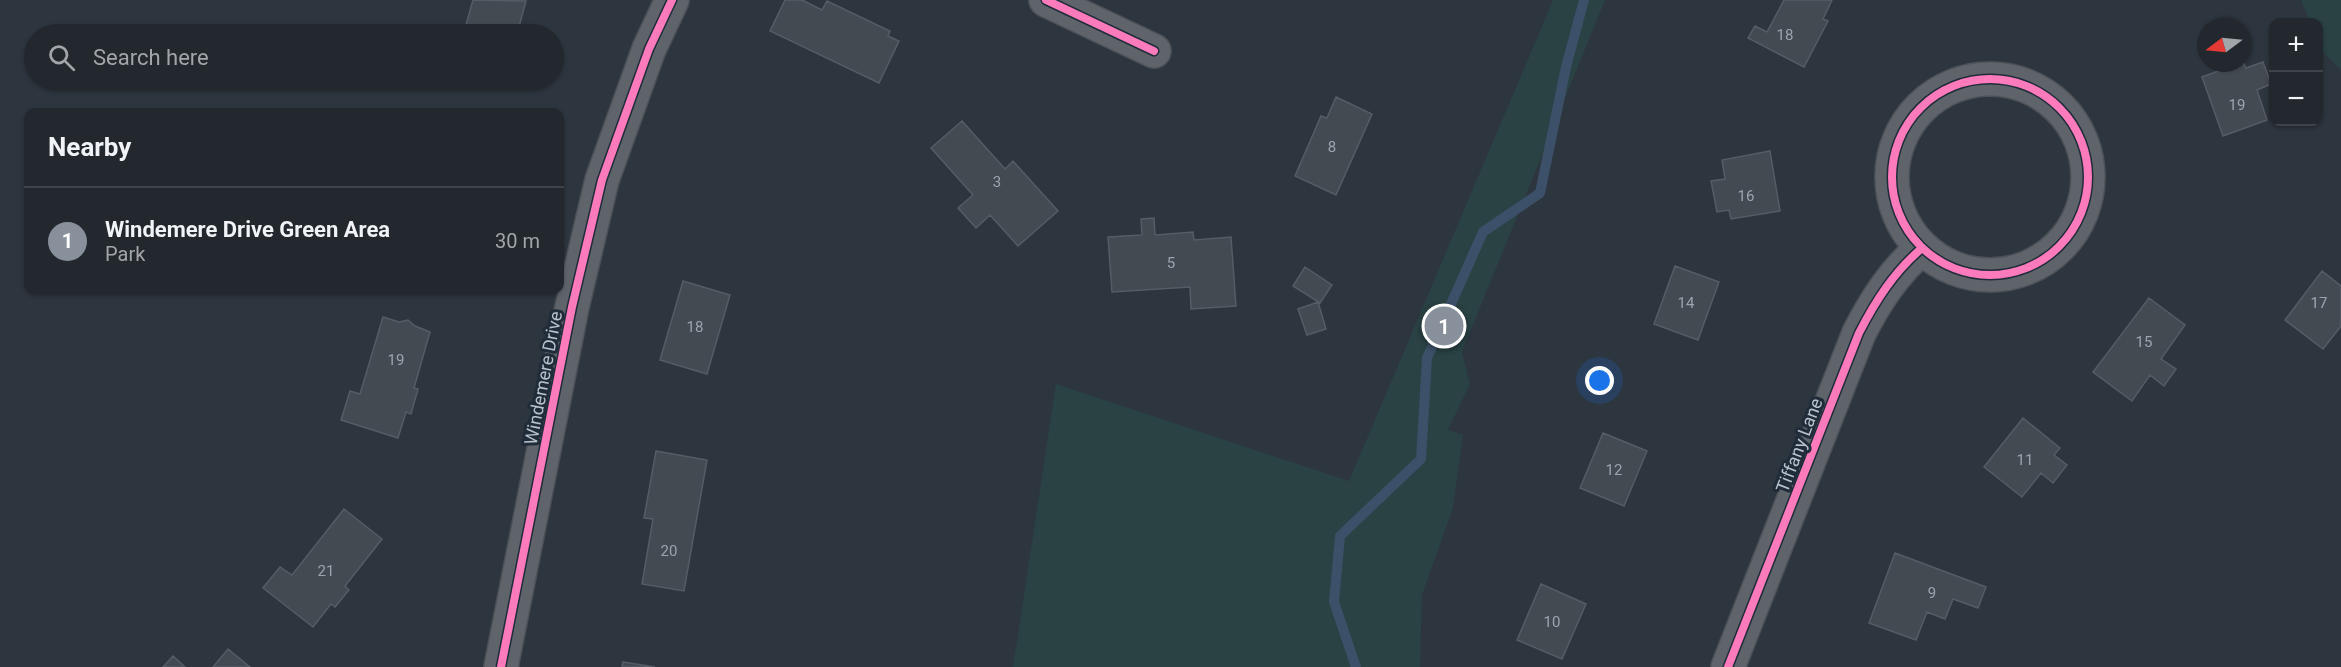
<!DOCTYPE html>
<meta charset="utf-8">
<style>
:root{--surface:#22282e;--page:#2a3036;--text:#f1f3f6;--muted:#a2a6aa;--line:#3f444a;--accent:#88919b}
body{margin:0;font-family:Roboto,sans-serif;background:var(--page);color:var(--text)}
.controls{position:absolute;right:18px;top:18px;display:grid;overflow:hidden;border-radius:12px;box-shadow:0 2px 4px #0004}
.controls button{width:54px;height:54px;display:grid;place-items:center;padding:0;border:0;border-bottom:2px solid var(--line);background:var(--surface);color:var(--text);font:30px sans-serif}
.compass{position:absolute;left:2197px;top:18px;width:54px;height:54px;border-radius:50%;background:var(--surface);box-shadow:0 2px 4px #0004;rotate:254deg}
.you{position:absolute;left:1600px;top:381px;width:21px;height:21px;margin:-15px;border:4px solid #fff;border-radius:50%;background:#1a73e8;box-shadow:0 0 0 9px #1a73e833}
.badge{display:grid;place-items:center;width:39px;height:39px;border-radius:50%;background:var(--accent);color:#fff;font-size:20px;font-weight:700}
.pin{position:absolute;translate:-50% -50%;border:3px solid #fff;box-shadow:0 2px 6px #0006}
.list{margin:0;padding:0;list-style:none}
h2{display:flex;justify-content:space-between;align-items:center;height:78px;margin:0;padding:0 24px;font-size:26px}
h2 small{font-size:20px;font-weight:400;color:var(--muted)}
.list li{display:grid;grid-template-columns:39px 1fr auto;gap:18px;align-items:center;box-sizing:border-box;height:108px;padding:0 24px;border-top:2px solid var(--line)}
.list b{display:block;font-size:22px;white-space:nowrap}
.list p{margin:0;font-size:20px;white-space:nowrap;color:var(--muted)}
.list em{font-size:20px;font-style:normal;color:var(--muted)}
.icon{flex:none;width:33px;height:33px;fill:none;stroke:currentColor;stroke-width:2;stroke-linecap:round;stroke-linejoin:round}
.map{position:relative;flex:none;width:2341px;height:667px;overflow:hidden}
.search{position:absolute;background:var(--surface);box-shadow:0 2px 4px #0004;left:24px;top:24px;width:540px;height:66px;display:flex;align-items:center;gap:15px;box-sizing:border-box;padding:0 21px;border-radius:33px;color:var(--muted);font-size:22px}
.panel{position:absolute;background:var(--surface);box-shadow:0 2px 4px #0004;left:24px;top:108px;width:540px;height:186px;border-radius:12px}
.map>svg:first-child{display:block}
</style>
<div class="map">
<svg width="2341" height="667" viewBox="0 0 2341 667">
<rect width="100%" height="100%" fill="#2d353e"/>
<path fill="#2a4244" d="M1553 0H1605L1462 352 1470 384 1448 430 1463 435 1453 508 1422 595 1420 667H1013L1056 384 1349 481Z
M2301 0H2341V70C2322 51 2318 51 2318 22H2310Z"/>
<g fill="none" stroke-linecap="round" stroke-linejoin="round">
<path stroke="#3c5169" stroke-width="10" d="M1356 667 1334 602 1340 536 1421 459 1427 358 1483 232 1540 193 1566 67 1584 0"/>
</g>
<path fill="#434a51" stroke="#565c65" stroke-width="1.5" d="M473 0 526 1 517 34H456L457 30 464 32Z
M785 0H802L822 10 827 1 890 31 888 36 899 41 879 83 770 31Z
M1784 0H1832L1823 19 1828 21 1804 67 1748 38 1755 26 1767 32Z
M2243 62 2246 68 2263 62 2271 84 2257 90 2267 120 2223 136 2202 77Z
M1336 97 1372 114 1336 195 1295 176 1321 116 1327 118Z
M962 121 1005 169 1013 161 1058 211 1018 246 990 215 976 228 958 208 973 195 931 148Z
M1770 151 1780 211 1731 219 1729 210 1717 212 1711 181 1725 179 1722 160Z
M1154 218 1155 235 1193 232 1194 240 1231 237 1236 306 1191 309 1190 287 1112 292 1108 237 1142 235 1141 219Z
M1675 266 1719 282 1698 340 1654 324Z
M1305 267 1332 285 1320 303 1293 286Z
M2322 271 2341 286V326L2323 349 2285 320Z
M683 281 730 295 707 374 660 360Z
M2149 298 2185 325 2161 359 2176 369 2164 386 2150 375 2132 401 2093 372Z
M1318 302 1326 329 1307 335 1298 309Z
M383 317 399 322 408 320 415 326 430 332 414 388 418 389 411 414 406 412 398 438 341 420 350 391 360 394Z
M2023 418 2060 448 2054 455 2067 465 2053 483 2041 473 2022 497 1984 467Z
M1603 433 1647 451 1624 506 1580 488Z
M656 451 707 460 684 591 642 584 653 519 644 518Z
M344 509 382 539 345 586 349 590 335 607 331 604 313 627 263 588 280 567 292 575Z
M1895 553 1986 587 1978 608 1953 599 1945 619 1927 612 1916 640 1869 623Z
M1541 584 1586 604 1562 659 1517 640Z
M228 649 250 667H213Z
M173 656 185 667H163Z
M623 662 655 667H622Z"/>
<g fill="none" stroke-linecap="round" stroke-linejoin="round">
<g stroke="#4c5158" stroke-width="36">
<path id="minor" d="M1046 0 1154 51
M1892 177a98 98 0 1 1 196 0a98 98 0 1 1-196 0Z
M501 667 572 307 602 180 649 49 672 0
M1728 667 1859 333C1876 300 1894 272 1922 248"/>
</g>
<use href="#minor" stroke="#5f646b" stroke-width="33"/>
<g stroke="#202c39" stroke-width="11">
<path id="cycleway" d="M1046 0 1154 51
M1892 177a98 98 0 1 1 196 0a98 98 0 1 1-196 0Z
M501 667 572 307 602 180 649 49 672 0
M1728 667 1859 333C1876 300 1894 272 1922 248"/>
</g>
<use href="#cycleway" stroke="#fd7abc" stroke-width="8"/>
</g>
<g text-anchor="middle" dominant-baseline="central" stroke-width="6" stroke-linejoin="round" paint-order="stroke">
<g font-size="15" fill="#9ca4ae">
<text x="1785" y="35">18</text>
<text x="2237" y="105">19</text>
<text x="1332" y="147">8</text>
<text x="997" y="182">3</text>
<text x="1746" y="196">16</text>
<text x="1171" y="263">5</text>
<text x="1686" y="303">14</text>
<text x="2319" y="303">17</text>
<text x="695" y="327">18</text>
<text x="2144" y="342">15</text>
<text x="396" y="360">19</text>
<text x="2025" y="460">11</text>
<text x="1614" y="470">12</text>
<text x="669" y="551">20</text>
<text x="326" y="571">21</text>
<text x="1932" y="593">9</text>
<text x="1552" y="622">10</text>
</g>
<g font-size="18" fill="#b9c2cd" stroke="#202c39">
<text transform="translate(543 378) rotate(-79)">Windemere Drive</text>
<text transform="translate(1799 445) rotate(-69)">Tiffany Lane</text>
</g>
</g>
</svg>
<div class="controls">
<button>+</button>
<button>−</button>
</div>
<svg class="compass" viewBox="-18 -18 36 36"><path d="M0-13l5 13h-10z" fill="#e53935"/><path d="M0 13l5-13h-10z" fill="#a2a6aa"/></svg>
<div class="you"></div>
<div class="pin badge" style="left:1444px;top:326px">1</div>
<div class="search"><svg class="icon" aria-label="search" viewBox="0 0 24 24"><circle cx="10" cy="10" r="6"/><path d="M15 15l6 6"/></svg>Search here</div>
<section class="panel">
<h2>Nearby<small></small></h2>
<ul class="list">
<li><span class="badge">1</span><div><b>Windemere Drive Green Area</b><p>Park</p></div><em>30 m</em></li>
</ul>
</section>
</div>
